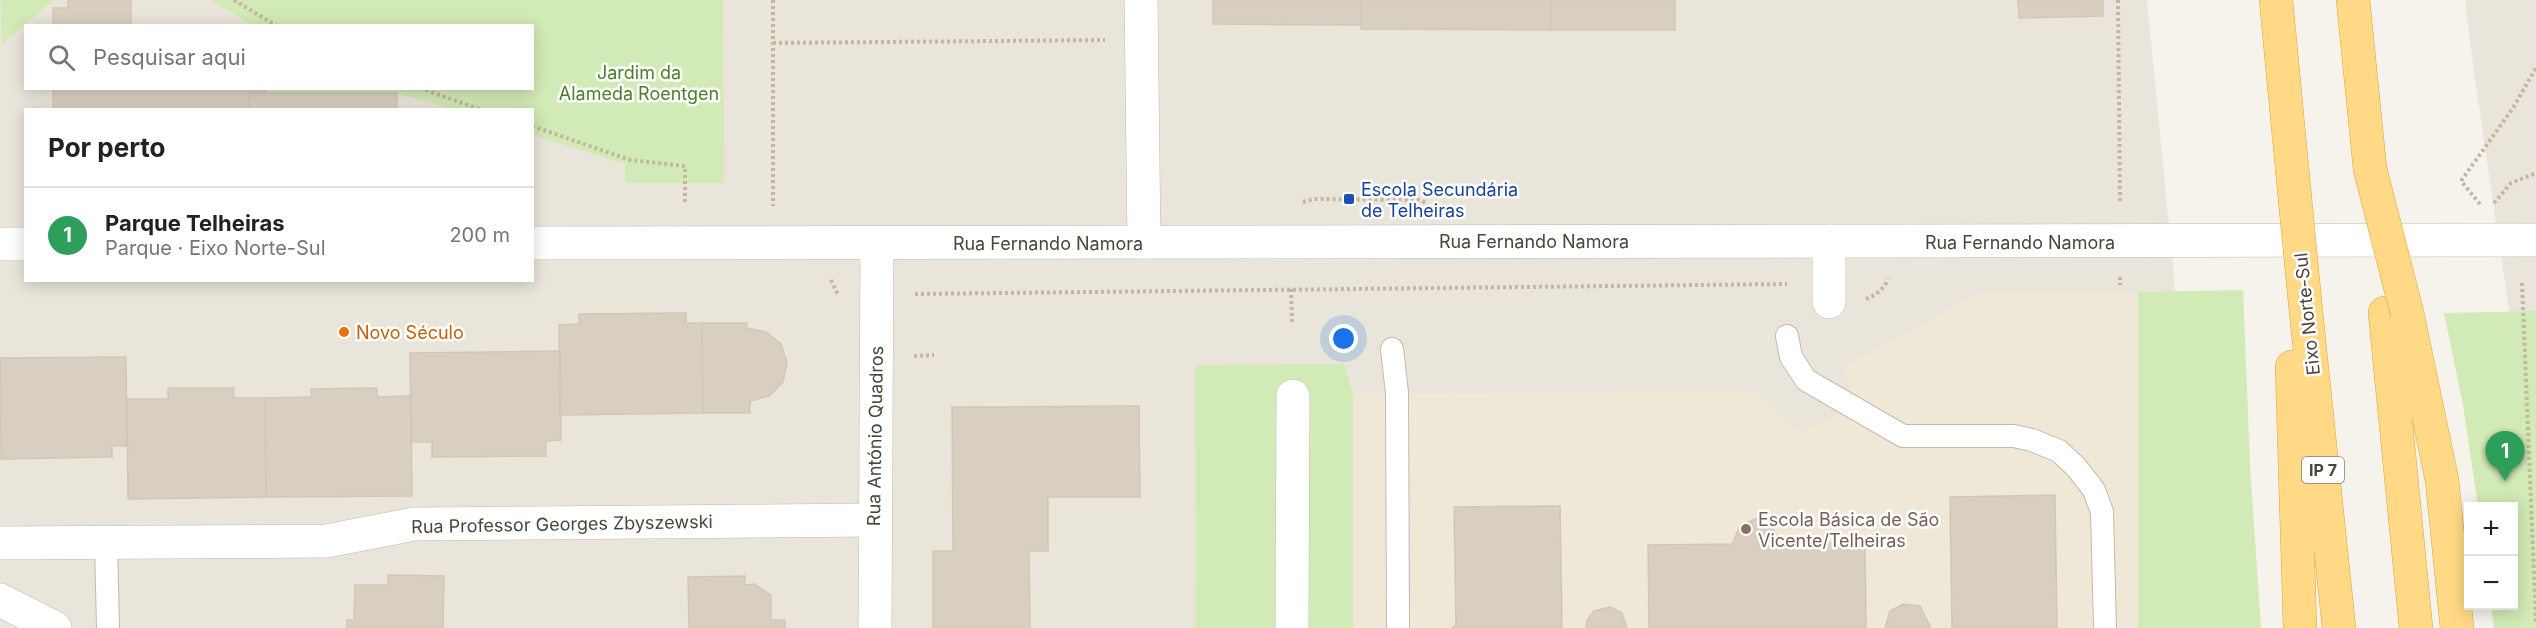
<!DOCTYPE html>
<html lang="pt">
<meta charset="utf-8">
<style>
:root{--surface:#fff;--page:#f2f2f2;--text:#222;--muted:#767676;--line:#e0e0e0;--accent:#ea580c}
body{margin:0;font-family:Inter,sans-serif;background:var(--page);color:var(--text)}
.controls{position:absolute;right:18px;bottom:18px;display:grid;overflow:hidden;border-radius:0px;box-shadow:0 3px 15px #0003}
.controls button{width:54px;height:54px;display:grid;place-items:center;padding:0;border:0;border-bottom:2px solid var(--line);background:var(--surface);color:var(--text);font:30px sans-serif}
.you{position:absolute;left:1344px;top:339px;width:21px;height:21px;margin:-15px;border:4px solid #fff;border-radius:50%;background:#1a73e8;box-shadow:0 0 0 9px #1a73e833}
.badge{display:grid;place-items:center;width:39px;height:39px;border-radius:50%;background:var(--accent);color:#fff;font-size:20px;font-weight:700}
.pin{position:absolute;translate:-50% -50px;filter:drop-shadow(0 2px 3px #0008)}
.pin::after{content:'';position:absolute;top:32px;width:21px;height:18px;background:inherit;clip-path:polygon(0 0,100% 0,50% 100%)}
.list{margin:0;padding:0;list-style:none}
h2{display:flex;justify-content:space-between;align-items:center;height:78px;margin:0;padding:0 24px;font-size:26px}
h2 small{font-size:20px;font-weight:400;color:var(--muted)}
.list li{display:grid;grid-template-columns:39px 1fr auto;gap:18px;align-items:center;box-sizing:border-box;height:96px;padding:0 24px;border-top:2px solid var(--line)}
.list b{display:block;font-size:22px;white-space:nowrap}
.list p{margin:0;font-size:20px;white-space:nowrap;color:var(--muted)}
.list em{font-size:20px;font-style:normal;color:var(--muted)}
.icon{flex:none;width:33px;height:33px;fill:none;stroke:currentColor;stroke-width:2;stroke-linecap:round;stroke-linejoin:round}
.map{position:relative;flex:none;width:2536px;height:628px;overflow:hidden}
.search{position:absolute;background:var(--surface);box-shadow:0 3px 15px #0003;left:24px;top:24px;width:510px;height:66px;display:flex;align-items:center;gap:15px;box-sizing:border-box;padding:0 21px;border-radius:0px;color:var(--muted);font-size:22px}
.panel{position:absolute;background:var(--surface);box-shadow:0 3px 15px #0003;left:24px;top:108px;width:510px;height:174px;border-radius:0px}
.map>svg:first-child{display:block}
</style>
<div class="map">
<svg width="2536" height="628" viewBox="0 0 2536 628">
<rect width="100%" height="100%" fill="#f6f3ec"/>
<path fill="#eae5da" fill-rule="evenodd" d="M0 0H2147L2208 628H0ZM26 26H532V88H26ZM26 110H532V280H26Z
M2465 0H2536V493L2474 73Z"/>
<path fill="#efe8d6" d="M1981 292H2138V628H1353V394L1754 390 1786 424 1805 430 1837 415 1850 388 1844 367Z"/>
<path fill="#d2eab5" d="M1 0H54L2 44Z
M210 0H723L724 183H626L625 164 533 135 532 110 451 109 397 93H266V88H532V26L252 25Z
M2243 290 2250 465 2261 628H2138V292Z
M2536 311V628H2494L2491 606H2514V506H2478L2463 405 2444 313Z
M1344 364 1353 394V628H1196L1195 365Z"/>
<path fill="#d8cfc1" stroke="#d3c7b4" stroke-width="1.5" d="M68 0H131V26H53V8H68Z
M1213 0H1361V25L1213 24Z
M1361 0H1551V30L1361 29Z
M1551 0H1675V30H1551Z
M2018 0H2103V16L2019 18Z
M53 88H266V93H249V110H53Z
M249 93H397V110H249Z
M686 313V323H702L703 413 560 415 559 325 579 324V314Z
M702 323H747V328L766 332 781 344 787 363 783 382 769 396 750 401V413H703Z
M560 351 561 440 546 441V456L432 457V442H411L410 353Z
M126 357 127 446H112V457L1 459 0 358Z
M168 388H234V398H265L266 497 128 499 127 399H168Z
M377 388V397L411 396 412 496 266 497 265 398 311 397V389Z
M1139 406 1140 497H1048V551H1029L1030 628H933V551H953L952 407Z
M2055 495 2057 628H1952L1950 497Z
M1560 506 1562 628H1452L1456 625 1454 507Z
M1755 519 1772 525 1780 543 1865 542 1866 628H1649L1648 545 1732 544 1740 526Z
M388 575 444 576 443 628H347V620H354L355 585H388Z
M745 576V585L754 584 771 595V620H785V628H689L688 577Z
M1903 604 1920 606 1931 628H1885L1890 611Z
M1610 607 1622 613 1627 628H1586L1587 620 1594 611Z"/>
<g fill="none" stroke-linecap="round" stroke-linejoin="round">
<g stroke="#c2bbae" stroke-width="24">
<path id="service" d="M1787 336 1791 357 1806 380 1903 436H2014L2032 440 2059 451 2076 467 2094 490 2102 512 2105 628
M1392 349 1397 393 1398 628
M106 543 108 628"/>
</g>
<g stroke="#c2bbae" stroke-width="34">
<path id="minor" d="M1141 0 1144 242
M1829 241V302
M0 543 327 541 414 524 874 520
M0 600 55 628
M875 628 877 243
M1292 628 1293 396"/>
</g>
<g stroke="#c2bbae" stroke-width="34">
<path id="tertiary" d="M532 243 2536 240
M0 244H26"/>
</g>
<g stroke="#e0a43c" stroke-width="34">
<path id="trunk" d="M2276 0 2292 168
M2353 0 2370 169
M2306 312 2339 628
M2385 313 2416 628
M2407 313 2442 480 2457 628
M2292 367 2300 628"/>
</g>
<path stroke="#c4b79f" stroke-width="4" stroke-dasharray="3 3" stroke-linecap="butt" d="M234 0 277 26
M773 0V206
M2118 0 2120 203
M773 43 1105 40
M420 88 482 110
M532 126 630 160 685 166V205
M1303 202 1314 199 1419 200 1427 203
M2494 203 2511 183 2536 173
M2480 204 2461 181 2513 108 2536 68
M2120 277V285
M831 280 838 295
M2522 283 2536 622
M1291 289 1292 323
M915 294 1787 284
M1866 299C1875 296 1885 288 1888 279
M914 356 934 355"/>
<use href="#service" stroke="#fff" stroke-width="22"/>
<use href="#minor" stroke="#fff" stroke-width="33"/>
<use href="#tertiary" stroke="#fff" stroke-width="33"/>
<use href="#trunk" stroke="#ffd985" stroke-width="33"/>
<g stroke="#e0a43c" stroke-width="34" stroke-linecap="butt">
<path id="trunk-bridge" d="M2292 168 2306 312
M2370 169 2407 313"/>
</g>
<use href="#trunk-bridge" stroke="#ffd985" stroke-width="33"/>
</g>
<rect fill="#1a4fb4" stroke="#fff" stroke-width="2" x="1343" y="193" width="12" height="12" rx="3"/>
<circle fill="#e8710a" stroke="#fff" stroke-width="2" cx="344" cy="332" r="6"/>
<circle fill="#8d6e63" stroke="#fff" stroke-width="2" cx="1746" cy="529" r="6"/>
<g text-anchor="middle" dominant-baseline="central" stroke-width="5" stroke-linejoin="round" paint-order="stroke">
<rect fill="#fff" stroke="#817c74" stroke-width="1.5" x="2302" y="457" width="42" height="26" rx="4.5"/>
<g font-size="16" font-weight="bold" fill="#4b4439">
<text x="2323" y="470">IP 7</text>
</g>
<g font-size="18" fill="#4a7f2a" stroke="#fff">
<text x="639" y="72">Jardim da<tspan x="639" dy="21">Alameda Roentgen</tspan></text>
</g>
<g font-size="18" fill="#164399" stroke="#fff" text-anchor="start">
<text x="1361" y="189">Escola Secundária<tspan x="1361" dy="21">de Telheiras</tspan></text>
</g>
<g font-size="18" fill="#4b4439" stroke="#fff">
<text x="1534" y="241">Rua Fernando Namora</text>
<text x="2020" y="242">Rua Fernando Namora</text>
<text x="1048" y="243">Rua Fernando Namora</text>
<text transform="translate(2307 314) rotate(-96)">Eixo Norte-Sul</text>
<text transform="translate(875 436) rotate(-89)">Rua António Quadros</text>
<text transform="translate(562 524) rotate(-1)">Rua Professor Georges Zbyszewski</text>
</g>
<g font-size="18" fill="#c56008" stroke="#fff" text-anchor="start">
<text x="356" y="332">Novo Século</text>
</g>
<g font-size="18" fill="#785e54" stroke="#fff" text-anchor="start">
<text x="1758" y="519">Escola Básica de São<tspan x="1758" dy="21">Vicente/Telheiras</tspan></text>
</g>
</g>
</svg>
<div class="controls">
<button>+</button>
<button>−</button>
</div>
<div class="you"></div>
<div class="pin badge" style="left:2505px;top:481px;background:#2e9e5b">1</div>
<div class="search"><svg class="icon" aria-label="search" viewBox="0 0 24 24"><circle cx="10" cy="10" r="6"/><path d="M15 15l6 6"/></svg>Pesquisar aqui</div>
<section class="panel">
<h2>Por perto<small></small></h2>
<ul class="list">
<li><span class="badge" style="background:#2e9e5b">1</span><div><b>Parque Telheiras</b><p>Parque · Eixo Norte-Sul</p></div><em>200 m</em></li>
</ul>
</section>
</div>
